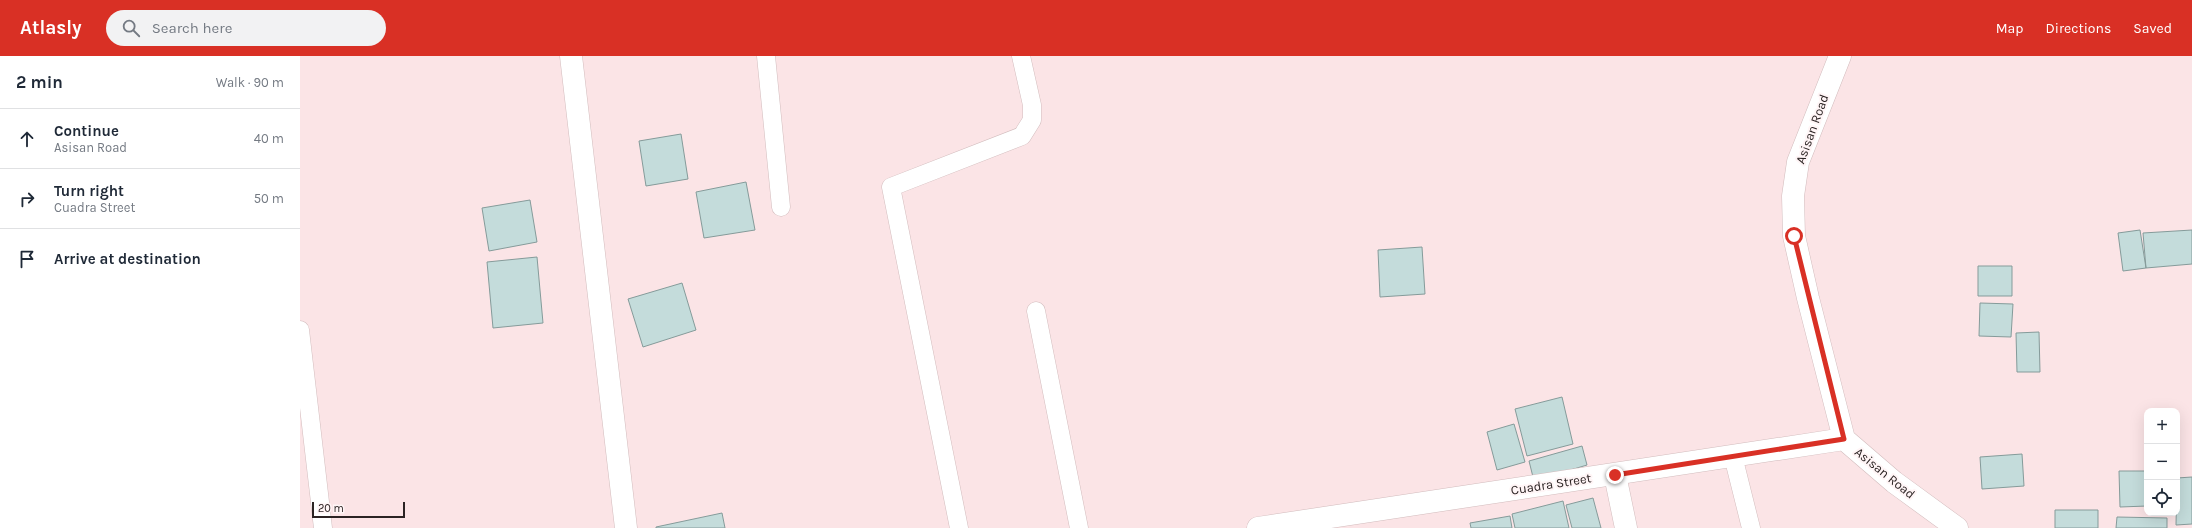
<!DOCTYPE html>
<meta charset="utf-8">
<style>
:root{--surface:#fff;--page:#f2f2f3;--text:#1f2937;--muted:#747a83;--line:#e0e1e3;--accent:#d93025}
body{margin:0;font-family:Karla,sans-serif;background:var(--page);color:var(--text)}
.controls{position:absolute;right:12px;bottom:12px;display:grid;overflow:hidden;border-radius:8px;box-shadow:0 4px 16px #0002}
.controls button{width:36px;height:36px;display:grid;place-items:center;padding:0;border:0;border-bottom:1px solid var(--line);background:var(--surface);color:var(--text);font:20px sans-serif}
.scale{position:absolute;left:12px;bottom:10px;width:93px;box-sizing:border-box;padding-left:4px;border:2px solid #2b2323;border-top:0;font-size:11px;line-height:14px;white-space:nowrap;color:#2b2323;-webkit-text-stroke:3px #fff5f6;paint-order:stroke}
.stop{position:absolute;width:12px;height:12px;margin:-9px;border:3px solid #d93025;border-radius:50%;background:#fff}
.stop.end{background:#d93025;border-color:#fff;box-shadow:0 1px 4px #0008}
.list{margin:0;padding:0;list-style:none}
h2{display:flex;justify-content:space-between;align-items:center;height:52px;margin:0;padding:0 16px;font-size:17px}
h2 small{font-size:13px;font-weight:400;color:var(--muted)}
.list li{display:grid;grid-template-columns:26px 1fr auto;gap:12px;align-items:center;box-sizing:border-box;height:60px;padding:0 16px;border-top:1px solid var(--line)}
.list b{display:block;font-size:15px;white-space:nowrap}
.list p{margin:0;font-size:13px;white-space:nowrap;color:var(--muted)}
.list em{font-size:13px;font-style:normal;color:var(--muted)}
.icon{flex:none;width:22px;height:22px;fill:none;stroke:currentColor;stroke-width:2;stroke-linecap:round;stroke-linejoin:round}
.map{position:relative;flex:none;width:1892px;height:472px;overflow:hidden}
header{display:flex;align-items:center;gap:24px;box-sizing:border-box;height:56px;padding:0 20px;background:var(--accent);color:#fff}
header strong{font-size:19px}
nav{display:flex;gap:22px;margin-inline-start:auto;font-size:14px}
.search{width:280px;height:36px;background:var(--page);display:flex;align-items:center;gap:10px;box-sizing:border-box;padding:0 14px;border-radius:22px;color:var(--muted);font-size:15px}
main{display:flex}
aside{flex:1;background:var(--surface)}
.map>svg:first-child{display:block}
</style>
<header>
<strong>Atlasly</strong>
<div class="search"><svg class="icon" aria-label="search" viewBox="0 0 24 24"><circle cx="10" cy="10" r="6"/><path d="M15 15l6 6"/></svg>Search here</div>
<nav><a>Map</a><a>Directions</a><a>Saved</a></nav>
</header>
<main>
<aside>
<h2>2 min<small>Walk · 90 m</small></h2>
<ul class="list">
<li><svg class="icon" aria-label="ahead" viewBox="0 0 24 24"><path d="M12 20V5M6 11l6-6 6 6"/></svg><div><b>Continue</b><p>Asisan Road</p></div><em>40 m</em></li>
<li><svg class="icon" aria-label="right" viewBox="0 0 24 24"><path d="M7 20v-9h11M14 6l5 5-5 5"/></svg><div><b>Turn right</b><p>Cuadra Street</p></div><em>50 m</em></li>
<li><svg class="icon" aria-label="arrive" viewBox="0 0 24 24"><path d="M6 21V4h12l-3 4 3 4H6"/></svg><div><b>Arrive at destination</b></div></li>
</ul>
</aside>
<div class="map">
<svg width="1892" height="472" viewBox="0 0 1892 472">
<rect width="100%" height="100%" fill="#fbe4e6"/>
<path fill="#c4dcdb" stroke="#859b9a" d="M381 78 388 123 346 130 339 85Z
M446 126 455 174 404 182 396 136Z
M230 144 237 186 189 195 182 152Z
M1840 174 1846 212 1823 215 1818 177Z
M1892 174V208L1846 212 1843 177Z
M1122 191 1125 238 1080 241 1078 194Z
M237 201 243 267 193 272 187 206Z
M1678 210H1712V240H1678Z
M382 227 396 274 343 291 328 243Z
M1680 247 1713 248 1711 281 1679 280Z
M1739 276 1740 316H1717L1716 277Z
M1262 341 1273 388 1227 400 1215 353Z
M1214 368 1225 406 1197 414 1187 376Z
M1282 390 1287 409 1234 425 1229 405Z
M1722 398 1724 430 1682 433 1680 401Z
M1819 415H1847V450L1820 451Z
M1892 421V468L1876 469 1877 422Z
M1293 442 1301 472H1272L1266 449Z
M1263 445 1269 472H1215L1212 458Z
M1755 454H1798V472H1755Z
M422 457 425 472H356V471Z
M1210 460 1212 472H1171L1170 467Z
M1817 461 1867 462V472H1816Z"/>
<g fill="none" stroke-linecap="round" stroke-linejoin="round">
<g stroke="#d2bcbd" stroke-width="19">
<path id="lane" d="M466 0 481 151
M736 255 779 472
M0 274 23 472
M1433 400 1451 472
M659 472 591 131 722 80 732 64V49L721 0"/>
</g>
<g stroke="#d2bcbd" stroke-width="23">
<path id="street" d="M271 0 326 472
M1540 0 1498 106 1493 140 1494 180 1508 242 1544 383 1594 426 1657 472
M1315 419 1326 472
M958 472 1544 383"/>
</g>
<use href="#lane" stroke="#fff" stroke-width="18"/>
<use href="#street" stroke="#fff" stroke-width="22"/>
</g>
<g fill="none" stroke-linecap="round" stroke-linejoin="round">
<path stroke="#d93025" stroke-width="5" d="M1315 419 1544 383 1494 180"/>
</g>
<g text-anchor="middle" dominant-baseline="central" stroke-width="4" stroke-linejoin="round" paint-order="stroke">
<g font-size="13" fill="#2b2323" stroke="#fff5f6">
<text transform="translate(1512 73) rotate(-70)">Asisan Road</text>
<text transform="translate(1585 417) rotate(39)">Asisan Road</text>
<text transform="translate(1251 428) rotate(-9)">Cuadra Street</text>
</g>
</g>
</svg>
<div class="controls">
<button>+</button>
<button>−</button>
<button><svg class="icon" aria-label="locate" viewBox="0 0 24 24"><circle cx="12" cy="12" r="6"/><path d="M12 2v4M12 18v4M2 12h4M18 12h4"/></svg></button>
</div>
<div class="scale">20 m</div>
<div class="stop" style="left:1494px;top:180px"></div>
<div class="stop end" style="left:1315px;top:419px"></div>
</div>
</main>
